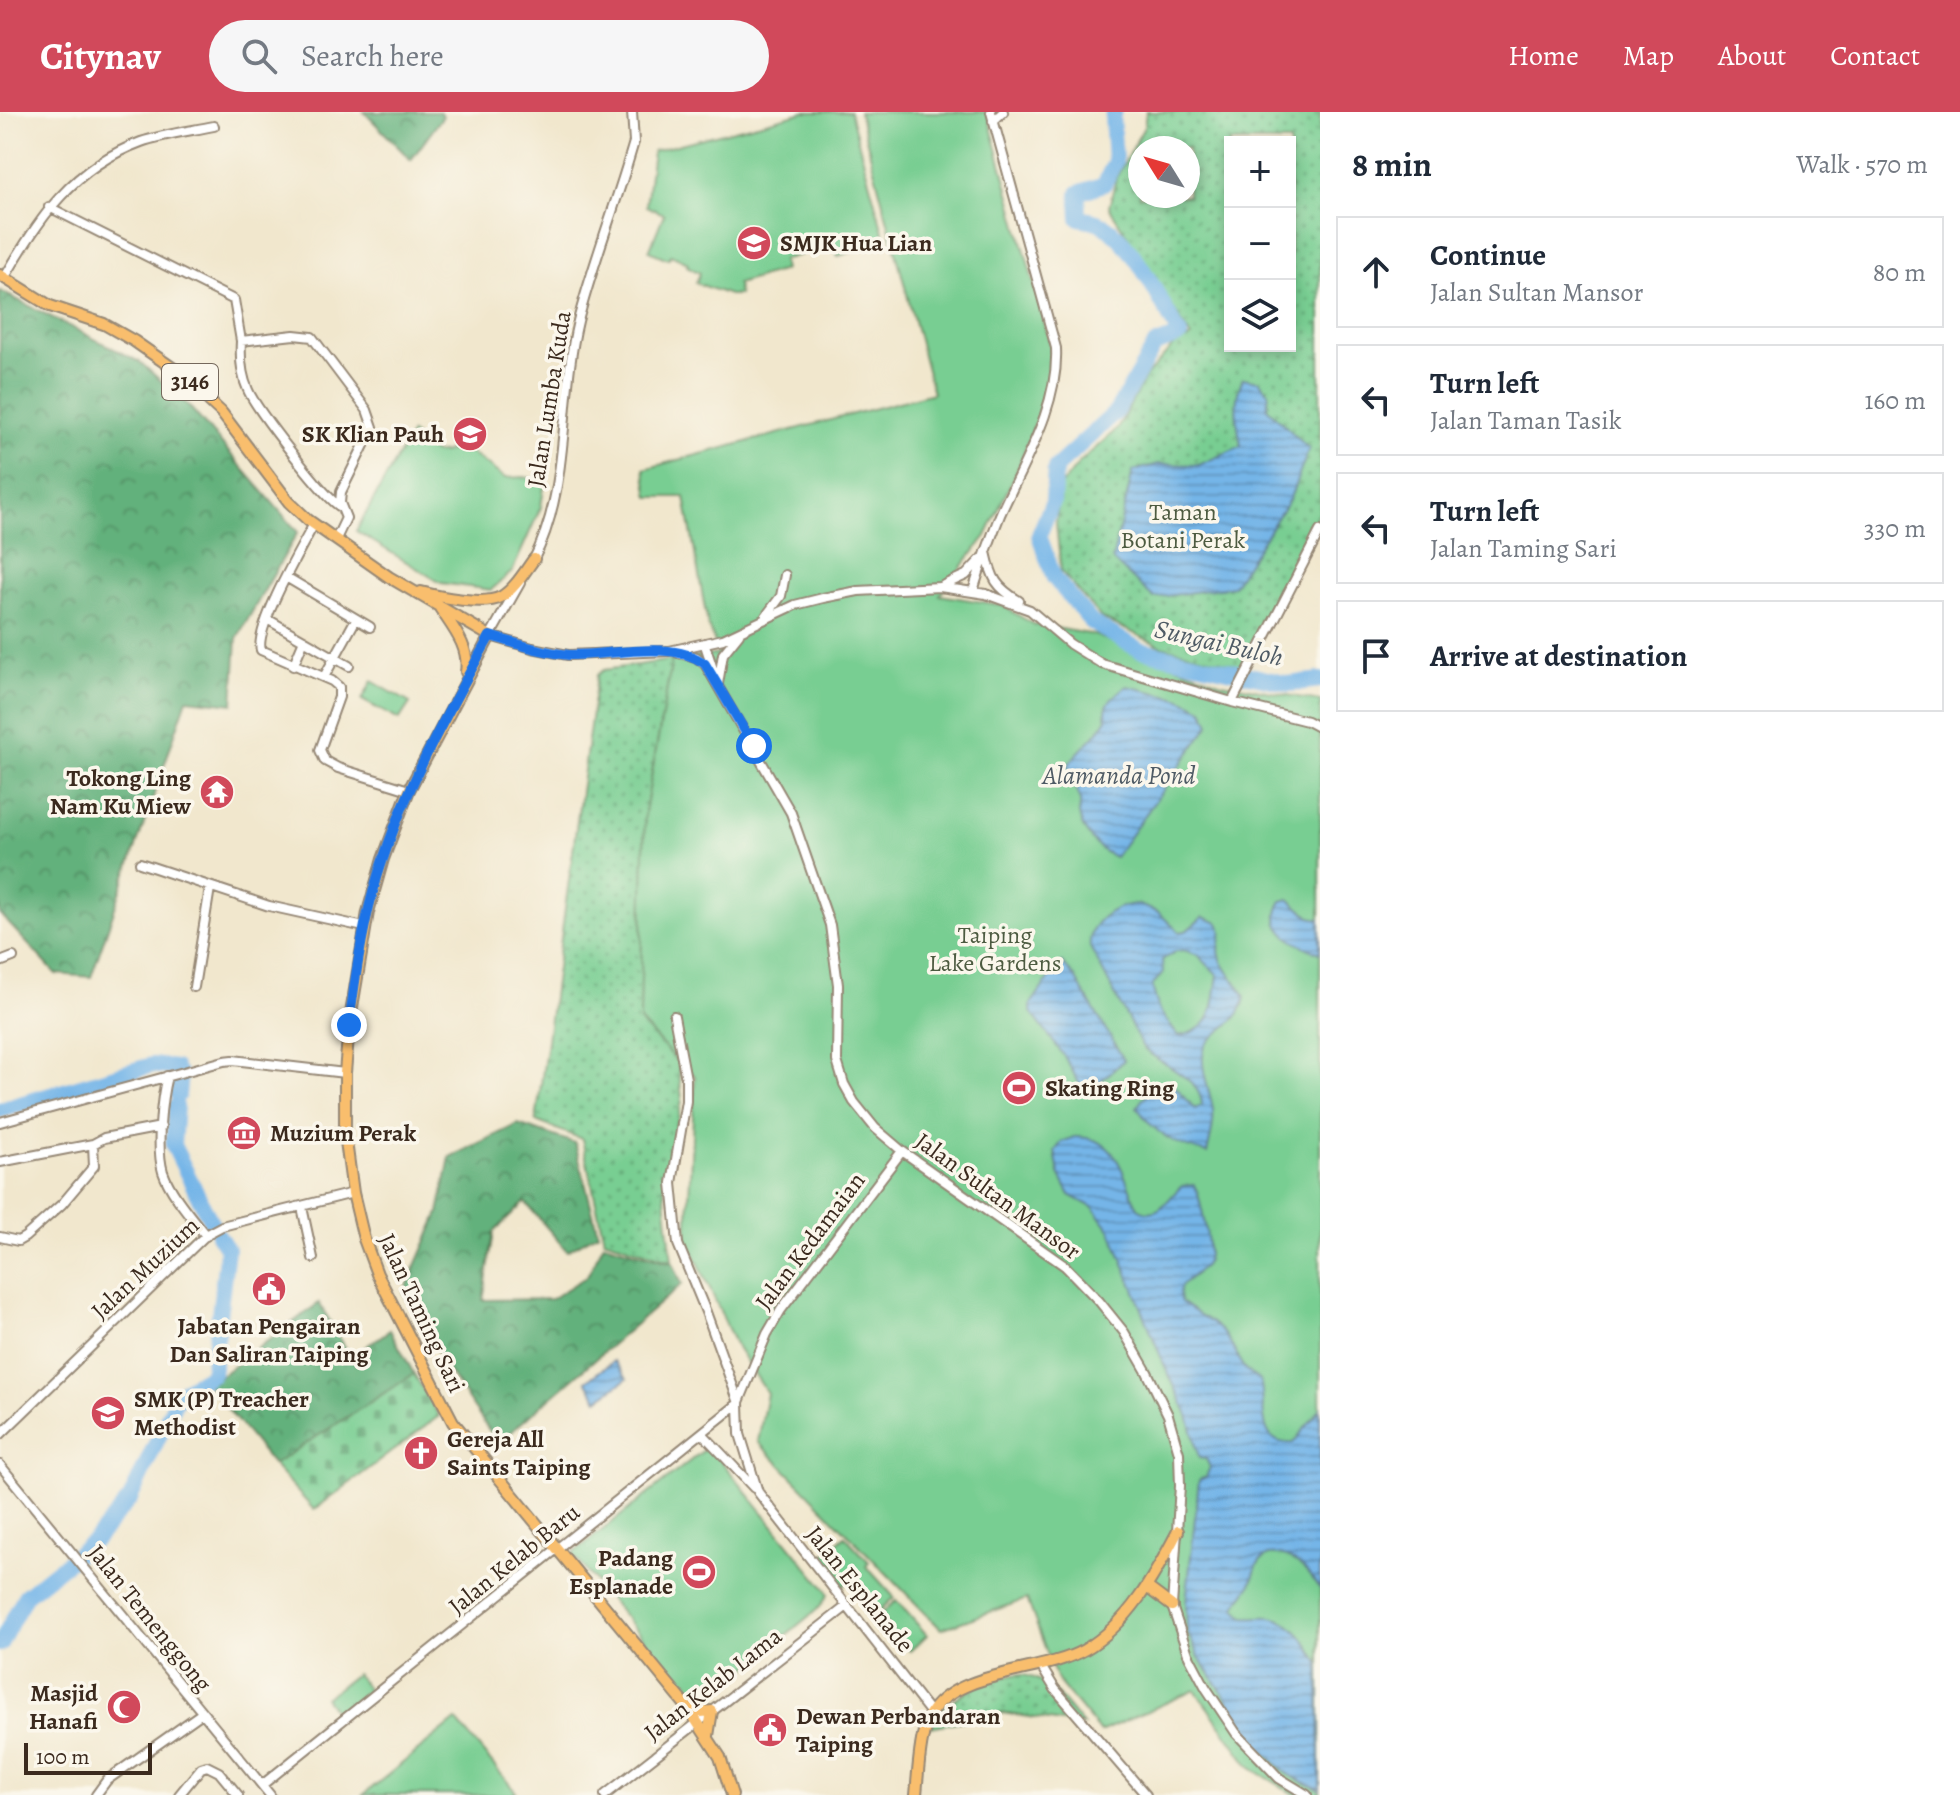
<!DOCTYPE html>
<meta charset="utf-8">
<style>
:root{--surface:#fff;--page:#f6f6f7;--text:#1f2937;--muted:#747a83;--line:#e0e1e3;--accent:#d1495b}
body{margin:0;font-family:Alegreya,serif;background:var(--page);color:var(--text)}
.controls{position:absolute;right:24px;top:24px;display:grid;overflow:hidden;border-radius:0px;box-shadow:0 4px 12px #0003}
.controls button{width:72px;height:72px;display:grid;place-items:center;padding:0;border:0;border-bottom:2px solid var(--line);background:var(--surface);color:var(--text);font:40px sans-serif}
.compass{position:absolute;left:1128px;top:24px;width:72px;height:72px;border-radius:50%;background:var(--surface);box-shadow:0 4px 12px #0003;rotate:307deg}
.scale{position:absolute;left:24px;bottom:20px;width:128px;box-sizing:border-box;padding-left:8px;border:4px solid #3b2a1e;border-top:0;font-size:22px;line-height:28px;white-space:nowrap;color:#3b2a1e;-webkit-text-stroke:6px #fbf7ec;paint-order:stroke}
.stop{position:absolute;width:24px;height:24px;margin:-18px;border:6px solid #1a73e8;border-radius:50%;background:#fff}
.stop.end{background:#1a73e8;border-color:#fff;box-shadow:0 2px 8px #0008}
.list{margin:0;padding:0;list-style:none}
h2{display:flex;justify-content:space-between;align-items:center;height:104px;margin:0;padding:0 32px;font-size:34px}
h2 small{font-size:26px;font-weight:400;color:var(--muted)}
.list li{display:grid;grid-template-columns:52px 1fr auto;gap:24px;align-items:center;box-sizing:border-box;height:112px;margin:0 16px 16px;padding:0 16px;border:2px solid var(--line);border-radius:0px}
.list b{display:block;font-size:30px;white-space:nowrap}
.list p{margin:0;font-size:26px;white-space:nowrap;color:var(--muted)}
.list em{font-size:26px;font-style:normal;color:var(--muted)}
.icon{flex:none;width:44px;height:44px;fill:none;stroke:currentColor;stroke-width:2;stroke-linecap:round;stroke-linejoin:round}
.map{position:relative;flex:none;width:1320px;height:1683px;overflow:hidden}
header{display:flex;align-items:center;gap:48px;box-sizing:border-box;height:112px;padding:0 40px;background:var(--accent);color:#fff}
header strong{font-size:38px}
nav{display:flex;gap:44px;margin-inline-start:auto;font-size:28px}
.search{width:560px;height:72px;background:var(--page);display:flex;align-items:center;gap:20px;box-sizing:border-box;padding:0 28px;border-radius:44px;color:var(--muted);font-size:30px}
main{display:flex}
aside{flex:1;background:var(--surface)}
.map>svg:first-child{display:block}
</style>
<header>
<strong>Citynav</strong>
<div class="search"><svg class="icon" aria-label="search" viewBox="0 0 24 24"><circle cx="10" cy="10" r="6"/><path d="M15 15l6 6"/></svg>Search here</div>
<nav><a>Home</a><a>Map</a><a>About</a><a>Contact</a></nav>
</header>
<main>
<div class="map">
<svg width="1320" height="1683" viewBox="0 0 1320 1683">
<defs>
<pattern id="grass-dots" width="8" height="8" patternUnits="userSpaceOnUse" patternTransform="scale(2)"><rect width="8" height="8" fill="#78ce92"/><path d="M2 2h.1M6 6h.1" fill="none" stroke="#64a777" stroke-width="1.8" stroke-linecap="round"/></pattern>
<pattern id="forest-crowns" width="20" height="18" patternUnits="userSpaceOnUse" patternTransform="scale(2)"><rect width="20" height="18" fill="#62b17c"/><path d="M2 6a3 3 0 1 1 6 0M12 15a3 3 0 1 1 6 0" fill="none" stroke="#529065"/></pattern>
<pattern id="cemetery-stones" width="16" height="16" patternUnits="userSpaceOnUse" patternTransform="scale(2)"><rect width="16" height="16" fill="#78ce92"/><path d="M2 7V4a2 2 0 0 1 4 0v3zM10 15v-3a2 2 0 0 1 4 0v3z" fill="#64a777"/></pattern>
<pattern id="water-rules" width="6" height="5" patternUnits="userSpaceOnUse" patternTransform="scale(2)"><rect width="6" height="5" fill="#74b5e8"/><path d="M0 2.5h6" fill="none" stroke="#6093bb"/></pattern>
</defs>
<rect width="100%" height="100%" fill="#fbf7ec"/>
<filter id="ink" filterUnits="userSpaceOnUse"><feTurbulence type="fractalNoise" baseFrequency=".0125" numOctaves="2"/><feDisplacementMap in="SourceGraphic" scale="16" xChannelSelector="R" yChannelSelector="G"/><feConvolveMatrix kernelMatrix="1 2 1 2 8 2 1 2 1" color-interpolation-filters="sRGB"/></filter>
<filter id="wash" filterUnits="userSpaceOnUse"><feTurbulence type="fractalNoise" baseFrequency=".006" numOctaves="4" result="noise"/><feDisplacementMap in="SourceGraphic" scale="32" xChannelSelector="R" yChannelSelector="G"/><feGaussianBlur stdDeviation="1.8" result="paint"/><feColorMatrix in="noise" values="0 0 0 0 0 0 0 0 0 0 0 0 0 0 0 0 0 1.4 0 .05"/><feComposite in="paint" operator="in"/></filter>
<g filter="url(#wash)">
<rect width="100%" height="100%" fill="#f1e7cd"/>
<path fill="url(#grass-dots)" stroke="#5a7c58" stroke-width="2" fill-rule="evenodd" d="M1146 0H1320V399L1241 554 1161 534 1101 506 1061 459 1056 411 1060 375 1080 350 1117 317 1146 264 1174 233 1191 225 1109 95 1116 66 1144 15ZM1230 30H1290V234H1230ZM1140 36H1188V84H1140Z
M672 548 645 700 640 909 678 950 682 988 664 1076 672 1149 604 1127 582 1027 536 1009 597 563 604 558Z
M1018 1562C1051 1566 1062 1589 1083 1613L1002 1601 931 1615C945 1583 987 1568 1018 1562Z"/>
<path fill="url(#forest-crowns)" stroke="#4e6e4d" stroke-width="2" d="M364 0H440L443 4 411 48Z
M0 179 140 250 188 293 298 420 237 526 233 592 187 587 91 865 56 862 0 802Z
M518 1012 575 1031 598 1121 567 1139 525 1090 494 1120 483 1188 551 1187 587 1164 604 1131 673 1151 682 1172 498 1331 447 1257 404 1181 439 1101 450 1045Z
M319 1191 351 1245 390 1218 414 1262 273 1353 208 1273Z"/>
<path fill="url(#cemetery-stones)" stroke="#5a7c58" stroke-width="2" d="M414 1262 439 1304 314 1398 273 1353Z"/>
<path fill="#78ce92" stroke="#5a7c58" stroke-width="2" d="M804 0H850L886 130 838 144 833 133 782 148 784 158 737 172 739 183H729L696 171 700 161 687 154 688 151 671 143 668 147 649 139 664 102 646 94 653 39Z
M859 0H987L1051 235 1048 262 1038 303 1018 356 986 424 940 483 1001 493 1033 512 1094 523 1222 571 1320 589V1683H1296L1251 1656 1195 1578 1100 1620 1057 1568 1027 1487 941 1517 758 1330 767 1281 735 1232 687 1126 695 964 678 950 640 909 645 700 672 548 720 542 708 514 685 385H649L644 357 933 281Z
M411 321C433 341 432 348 460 334L464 336 505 366 524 365 545 369 541 395 512 460 491 478 441 471 356 419Z
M372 569 410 591 399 608 362 588Z
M709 1334 826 1478 828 1483 820 1495 718 1579 708 1585H692L572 1442Z
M845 1424 869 1450 866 1454 894 1485 877 1501 848 1469 843 1474 819 1447Z
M896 1488 927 1523 910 1539 879 1504Z
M356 1562 368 1578 338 1603 325 1586Z
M456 1608 516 1680 512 1683H363Z"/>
<path fill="url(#water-rules)" stroke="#587083" stroke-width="2" fill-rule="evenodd" d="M1243 266 1259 269 1269 281 1267 296 1309 337 1290 386 1233 474 1154 486 1112 448 1133 359 1159 352 1199 353 1241 334C1237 310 1232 289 1243 266Z
M1127 574 1179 586 1203 597 1210 612 1115 745C1099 739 1082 720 1079 702 1079 698 1081 693 1080 689 1079 677 1070 666 1068 653 1082 634 1095 627 1107 607 1102 591 1115 583 1127 574Z
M1289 787 1310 805 1320 807V841C1297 833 1264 818 1282 789Z
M1136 792 1158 800 1179 820 1186 819 1203 805 1219 811C1226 823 1216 832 1220 844 1223 859 1239 870 1245 885 1240 916 1205 920 1203 943 1201 960 1211 981 1213 998 1215 1011 1210 1028 1207 1041 1176 1033 1155 1023 1137 995L1151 976 1176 975 1195 997 1202 993C1201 964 1159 954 1142 934L1090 835C1088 809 1113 794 1136 792ZM1184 838 1198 843 1218 863C1213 894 1215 918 1178 924L1159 898 1152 874 1163 860 1162 848 1176 839Z
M1062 851 1074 864 1124 948 1090 979 1084 980 1064 944 1031 900V892L1057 855Z
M1074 1025C1120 1024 1122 1064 1138 1096 1159 1109 1167 1086 1182 1074L1194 1073 1198 1081C1201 1097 1213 1137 1206 1150 1199 1166 1172 1168 1181 1190 1195 1201 1209 1207 1222 1220 1240 1239 1234 1255 1260 1268 1267 1290 1254 1334 1293 1331L1320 1297V1477C1307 1459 1293 1440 1269 1443 1254 1450 1257 1458 1251 1472 1247 1482 1239 1485 1236 1496L1244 1505C1253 1506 1262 1504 1271 1505 1294 1509 1309 1533 1319 1551L1320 1678 1287 1662 1260 1636 1200 1547 1187 1520 1186 1491 1199 1368 1206 1365 1210 1355 1206 1347 1199 1346 1188 1303 1163 1250 1111 1119 1094 1096 1070 1083 1059 1062 1055 1039 1062 1030Z
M614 1249 627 1267 598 1287 586 1269Z"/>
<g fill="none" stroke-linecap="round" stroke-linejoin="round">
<path stroke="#74b5e8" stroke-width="16" d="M1114 0 1112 4 1115 50 1104 72 1078 81 1079 106C1087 108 1096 108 1103 113 1136 133 1160 190 1180 223L1155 233 1116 300 1055 356 1053 389 1039 423 1054 466 1092 511 1140 538 1289 572 1320 568
M178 983 180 963
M176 994 173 1033 213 1114
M0 998 152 953 175 956
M0 1532 25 1484 95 1428 130 1387 175 1290 186 1277 212 1262 227 1137 218 1123"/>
</g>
</g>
<g filter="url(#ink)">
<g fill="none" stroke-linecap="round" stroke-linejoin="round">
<g stroke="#968876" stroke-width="12">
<path id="minor" d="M993 9 1003 0
M49 95 234 188 241 229 294 223 312 225 367 298 373 315 341 380 340 391 346 406 336 427
M5 165C39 106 73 55 141 30 164 22 190 19 214 14
M241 229C240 246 241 263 248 278 256 297 326 388 341 395
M314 412C302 434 254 517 261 538L332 569 339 575V585L320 638 325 649 338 656 409 678
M986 440C992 467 996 475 1019 489
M533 449C571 375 559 288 578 209 592 155 612 103 628 50L634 30 632 0
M286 465 370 515
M520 471 490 524 532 536 568 543 669 539 723 527 795 493 823 486 858 479 940 475 986 482 1030 498 1070 532 1102 552 1232 590 1307 609 1320 616
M944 473 966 463 981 447
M973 479C981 453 990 428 1000 403 1023 351 1059 295 1056 236L991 0
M766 504 781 484 785 463
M267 507 349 554
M705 533 714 560
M678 541 696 545 705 552 791 701 830 813 838 873 837 949 844 972 854 990 875 1016 902 1039 1065 1154 1099 1189 1124 1220 1147 1260 1168 1303 1179 1341 1180 1374 1172 1494 1188 1542 1206 1576 1236 1621 1279 1666 1307 1683
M293 554 304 528
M324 565 356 507
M718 572 723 542 739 522
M1232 590 1320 419
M140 751 269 794 364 815
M0 850 13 845
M194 875 210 776
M674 904 686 967V989L672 1071 678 1132 706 1200 739 1291 740 1322 758 1380 930 1600
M167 964C161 987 156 1037 163 1060 170 1081 192 1106 206 1124
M0 1010 224 949 233 948 345 961
M0 1050 93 1032 104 1026 161 1015
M302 1095 313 1146
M0 1125 18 1129 25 1125 62 1092 94 1054 93 1032
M739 1290 767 1222 781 1198 902 1039
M702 1321 754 1376
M0 1323 207 1122 222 1114 353 1081
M0 1353 270 1683
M1041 1554 1055 1577 1146 1683
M262 1673 739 1291
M96 1683 107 1668 202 1601
M179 1683 201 1656 207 1654 219 1660 238 1683
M605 1683 847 1494"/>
</g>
<g stroke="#968876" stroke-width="14">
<path id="major" d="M0 163 50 194 104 212 134 229 177 259 221 300 289 390 308 408 389 465 490 524 409 678 383 747 368 800 349 913 345 961V1022L353 1081 364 1127 377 1162 453 1310 688 1596 720 1645 732 1683
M421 480C440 485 484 494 501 485 515 477 525 459 534 447
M440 496C453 516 470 535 466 560
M1148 1476 1172 1494
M688 1596 701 1600 712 1599 708 1624
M916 1683C918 1662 920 1616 932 1599 961 1558 1041 1562 1084 1538 1129 1512 1155 1463 1178 1419"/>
</g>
<use href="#minor" stroke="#fff" stroke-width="8"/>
<use href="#major" stroke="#f9be6d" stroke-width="10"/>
</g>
</g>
<g fill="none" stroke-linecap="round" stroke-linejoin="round" filter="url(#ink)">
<path stroke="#1a73e8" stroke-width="10" d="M349 913C355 868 361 823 373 780 398 689 444 606 490 524 516 531 543 541 570 543 609 544 673 527 705 552L754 634"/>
</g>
<defs>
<g id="school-disc" transform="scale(1.8)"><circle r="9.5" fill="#d1495b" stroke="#fbf7ec"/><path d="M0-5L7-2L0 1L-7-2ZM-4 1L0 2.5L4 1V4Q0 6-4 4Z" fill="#fff"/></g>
<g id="temple-disc" transform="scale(1.8)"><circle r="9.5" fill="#d1495b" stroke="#fbf7ec"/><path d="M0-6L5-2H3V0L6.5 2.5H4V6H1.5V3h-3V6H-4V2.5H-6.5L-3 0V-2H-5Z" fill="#fff"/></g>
<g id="stadium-disc" transform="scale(1.8)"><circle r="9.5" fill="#d1495b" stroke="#fbf7ec"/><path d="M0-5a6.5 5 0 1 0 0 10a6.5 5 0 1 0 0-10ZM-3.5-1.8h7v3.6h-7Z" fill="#fff"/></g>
<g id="museum-disc" transform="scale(1.8)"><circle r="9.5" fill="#d1495b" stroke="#fbf7ec"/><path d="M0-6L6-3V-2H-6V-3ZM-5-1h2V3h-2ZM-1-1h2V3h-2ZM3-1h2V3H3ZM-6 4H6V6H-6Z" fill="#fff"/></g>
<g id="civic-disc" transform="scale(1.8)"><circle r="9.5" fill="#d1495b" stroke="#fbf7ec"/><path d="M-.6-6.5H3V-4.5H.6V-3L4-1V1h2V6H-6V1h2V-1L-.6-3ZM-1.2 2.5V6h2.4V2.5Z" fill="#fff"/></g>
<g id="church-disc" transform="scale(1.8)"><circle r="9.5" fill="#d1495b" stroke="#fbf7ec"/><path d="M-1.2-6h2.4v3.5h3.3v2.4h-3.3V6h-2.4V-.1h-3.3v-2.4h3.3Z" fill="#fff"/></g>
<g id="mosque-disc" transform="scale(1.8)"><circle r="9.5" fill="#d1495b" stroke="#fbf7ec"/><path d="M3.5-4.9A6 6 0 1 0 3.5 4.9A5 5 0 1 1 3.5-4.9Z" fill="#fff"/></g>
</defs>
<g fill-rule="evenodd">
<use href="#school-disc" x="754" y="131"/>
<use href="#school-disc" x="470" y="322"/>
<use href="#temple-disc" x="217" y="680"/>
<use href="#stadium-disc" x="1019" y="976"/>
<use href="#museum-disc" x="244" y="1021"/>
<use href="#civic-disc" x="269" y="1177"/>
<use href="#school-disc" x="108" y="1301"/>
<use href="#church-disc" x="421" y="1341"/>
<use href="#stadium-disc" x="699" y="1460"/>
<use href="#mosque-disc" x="124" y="1595"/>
<use href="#civic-disc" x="770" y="1618"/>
</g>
<g text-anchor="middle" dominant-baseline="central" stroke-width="7" stroke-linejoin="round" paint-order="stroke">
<rect fill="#fbf7ec" stroke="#75685c" stroke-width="2" x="162" y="252" width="56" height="36" rx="6"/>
<g font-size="22" font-weight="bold" fill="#3b2a1e">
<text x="190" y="270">3146</text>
</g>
<g font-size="24" font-weight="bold" fill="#3b2a1e" stroke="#fbf7ec" text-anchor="start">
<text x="780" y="131">SMJK Hua Lian</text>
<text x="444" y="322" text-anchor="end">SK Klian Pauh</text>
<text x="191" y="666" text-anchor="end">Tokong Ling<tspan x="191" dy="28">Nam Ku Miew</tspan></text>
<text x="1045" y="976">Skating Ring</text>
<text x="270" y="1021">Muzium Perak</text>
<text x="269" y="1214" text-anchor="middle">Jabatan Pengairan<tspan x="269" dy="28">Dan Saliran Taiping</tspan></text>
<text x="134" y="1287">SMK (P) Treacher<tspan x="134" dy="28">Methodist</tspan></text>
<text x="447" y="1327">Gereja All<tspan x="447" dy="28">Saints Taiping</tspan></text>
<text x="673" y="1446" text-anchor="end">Padang<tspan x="673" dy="28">Esplanade</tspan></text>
<text x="98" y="1581" text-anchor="end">Masjid<tspan x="98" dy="28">Hanafi</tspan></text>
<text x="796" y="1604">Dewan Perbandaran<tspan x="796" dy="28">Taiping</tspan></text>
</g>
<g font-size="24" fill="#3b2a1e" stroke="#fbf7ec">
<text transform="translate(549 287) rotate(-81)">Jalan Lumba Kuda</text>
<text transform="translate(998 1084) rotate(36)">Jalan Sultan Mansor</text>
<text transform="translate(810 1129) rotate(-53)">Jalan Kedamaian</text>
<text transform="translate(145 1156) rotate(-43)">Jalan Muzium</text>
<text transform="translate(422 1201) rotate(65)">Jalan Taming Sari</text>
<text transform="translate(514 1447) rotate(-39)">Jalan Kelab Baru</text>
<text transform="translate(860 1477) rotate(51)">Jalan Esplanade</text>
<text transform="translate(150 1506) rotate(51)">Jalan Temenggong</text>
<text transform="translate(713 1572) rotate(-38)">Jalan Kelab Lama</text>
</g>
<g font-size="24" fill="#4d5b41" stroke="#fbf7ec">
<text x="1183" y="400">Taman<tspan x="1183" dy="28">Botani Perak</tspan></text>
<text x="995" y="823">Taiping<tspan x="995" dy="28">Lake Gardens</tspan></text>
</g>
<g font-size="26" font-style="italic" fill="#4f5b65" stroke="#fbf7ec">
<text transform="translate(1219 531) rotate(13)">Sungai Buloh</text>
<text x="1119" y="663">Alamanda Pond</text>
</g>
</g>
</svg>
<div class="controls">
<button>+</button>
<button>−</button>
<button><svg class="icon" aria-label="layers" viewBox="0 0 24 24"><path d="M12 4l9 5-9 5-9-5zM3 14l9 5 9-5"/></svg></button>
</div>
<svg class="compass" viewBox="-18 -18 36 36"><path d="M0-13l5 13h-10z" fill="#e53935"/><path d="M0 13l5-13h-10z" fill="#747a83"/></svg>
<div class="scale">100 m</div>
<div class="stop" style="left:754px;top:634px"></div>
<div class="stop end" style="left:349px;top:913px"></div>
</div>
<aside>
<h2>8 min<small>Walk · 570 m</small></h2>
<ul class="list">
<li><svg class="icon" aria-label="ahead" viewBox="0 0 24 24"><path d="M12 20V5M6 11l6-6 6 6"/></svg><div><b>Continue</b><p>Jalan Sultan Mansor</p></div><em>80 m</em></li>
<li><svg class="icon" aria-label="left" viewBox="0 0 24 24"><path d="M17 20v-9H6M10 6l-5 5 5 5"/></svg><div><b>Turn left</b><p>Jalan Taman Tasik</p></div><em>160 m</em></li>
<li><svg class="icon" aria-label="left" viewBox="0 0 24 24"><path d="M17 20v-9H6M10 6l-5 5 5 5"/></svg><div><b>Turn left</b><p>Jalan Taming Sari</p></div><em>330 m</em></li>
<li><svg class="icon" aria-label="arrive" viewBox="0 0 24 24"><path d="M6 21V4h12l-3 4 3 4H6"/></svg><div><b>Arrive at destination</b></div></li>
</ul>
</aside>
</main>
